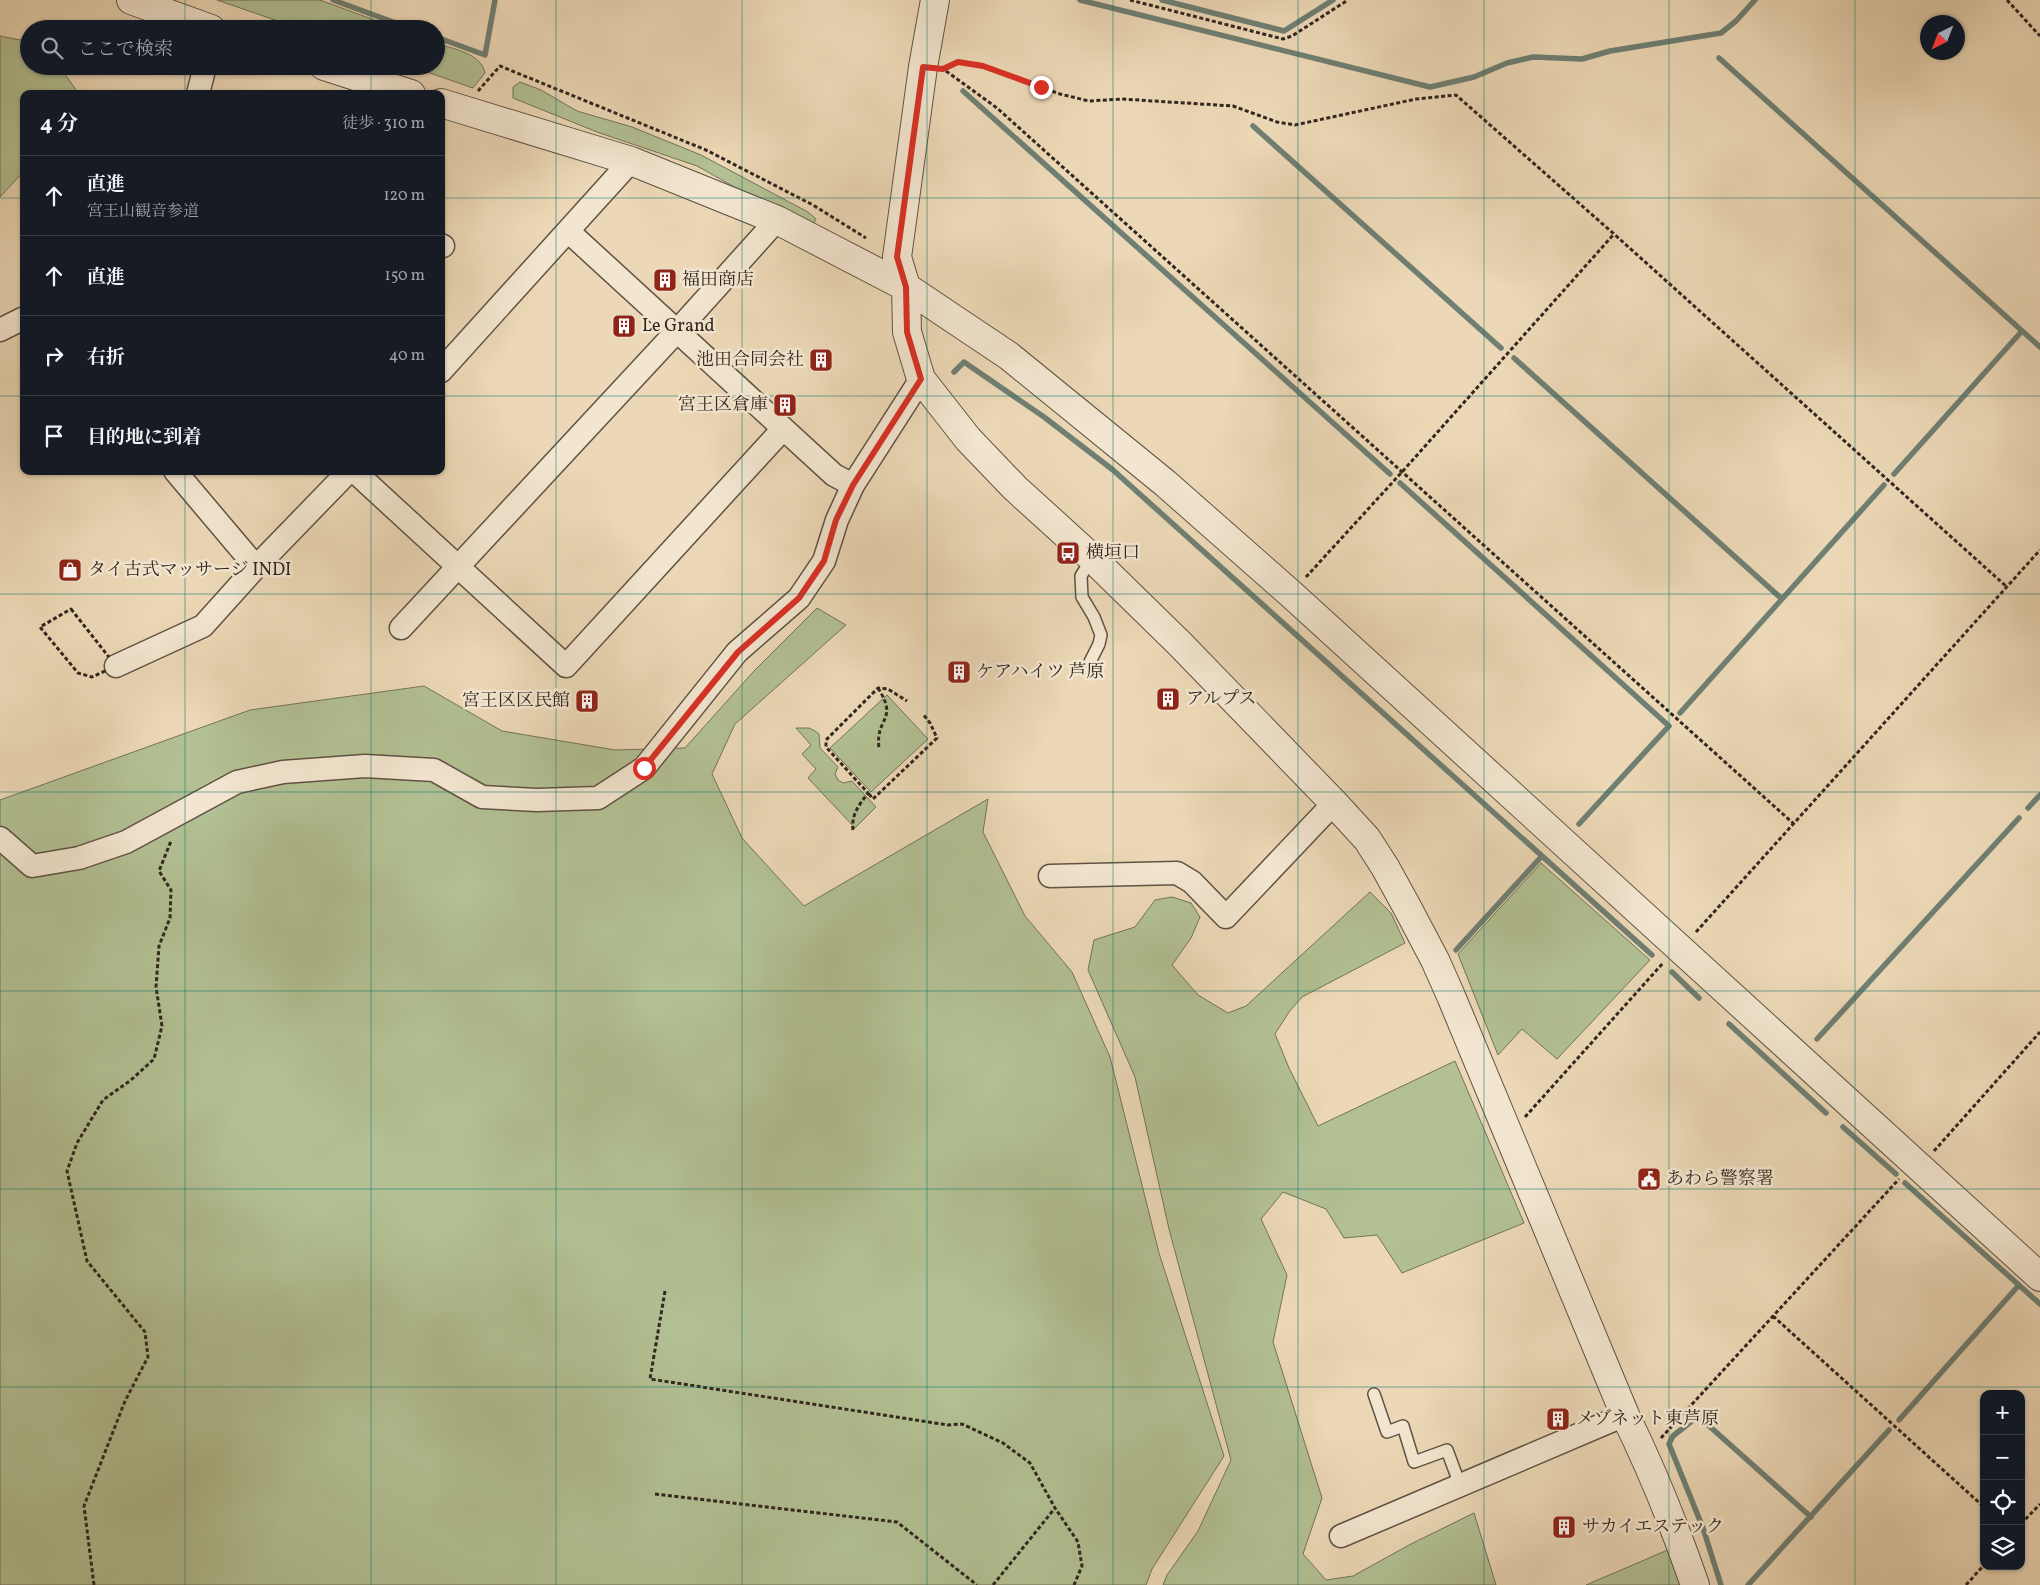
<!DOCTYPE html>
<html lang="ja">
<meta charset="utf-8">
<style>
:root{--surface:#171b24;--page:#20242c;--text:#f1f3f6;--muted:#9ea1a6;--line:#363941}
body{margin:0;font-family:Vollkorn,"Noto Serif JP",serif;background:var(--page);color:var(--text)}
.controls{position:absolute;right:15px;bottom:15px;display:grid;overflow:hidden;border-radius:10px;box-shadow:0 1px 4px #0004}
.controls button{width:45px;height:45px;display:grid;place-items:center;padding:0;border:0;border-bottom:1px solid var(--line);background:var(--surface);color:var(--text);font:25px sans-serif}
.compass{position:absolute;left:1920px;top:15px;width:45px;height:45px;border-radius:50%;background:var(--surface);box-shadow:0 1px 4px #0004;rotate:222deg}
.stop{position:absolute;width:15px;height:15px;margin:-11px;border:4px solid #d93025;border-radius:50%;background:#fff}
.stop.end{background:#d93025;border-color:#fff;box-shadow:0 1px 5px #0008}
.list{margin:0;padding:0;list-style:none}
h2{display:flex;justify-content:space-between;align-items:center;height:65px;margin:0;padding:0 20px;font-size:21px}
h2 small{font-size:16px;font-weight:400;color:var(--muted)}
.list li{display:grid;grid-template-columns:32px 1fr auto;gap:15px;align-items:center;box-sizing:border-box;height:80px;padding:0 20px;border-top:1px solid var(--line)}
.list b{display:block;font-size:19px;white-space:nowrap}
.list p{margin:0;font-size:16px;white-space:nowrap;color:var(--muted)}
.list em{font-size:16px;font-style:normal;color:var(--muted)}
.icon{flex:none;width:28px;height:28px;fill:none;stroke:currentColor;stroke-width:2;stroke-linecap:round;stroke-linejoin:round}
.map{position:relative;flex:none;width:2040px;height:1585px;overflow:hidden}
.search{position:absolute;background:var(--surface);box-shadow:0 1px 4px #0004;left:20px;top:20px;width:425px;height:55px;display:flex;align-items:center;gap:12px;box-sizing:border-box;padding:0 18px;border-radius:28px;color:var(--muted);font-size:19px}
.panel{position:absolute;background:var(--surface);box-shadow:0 1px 4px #0004;left:20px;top:90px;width:425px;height:385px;border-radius:10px}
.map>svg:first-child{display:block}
</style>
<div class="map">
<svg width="2040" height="1585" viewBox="0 0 2040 1585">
<rect width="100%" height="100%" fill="#ecd8b6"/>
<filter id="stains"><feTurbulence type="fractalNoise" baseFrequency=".004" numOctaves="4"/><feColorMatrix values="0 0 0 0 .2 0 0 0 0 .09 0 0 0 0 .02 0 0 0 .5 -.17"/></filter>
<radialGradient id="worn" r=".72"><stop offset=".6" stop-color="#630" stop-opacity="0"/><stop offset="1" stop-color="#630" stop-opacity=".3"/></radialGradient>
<path fill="#b2c093" stroke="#727359" d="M217 0H320L399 29H301Z
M29 35V66H59L79 94H24V171L0 197V36L20 40Z
M436 43C453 49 481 53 485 73L473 88 410 66H436Z
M520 82 541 90 577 111 632 127 701 155 808 212 816 219 814 223 803 220 738 189 697 166 597 132 513 98V87Z
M817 608 846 625 735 724 712 774 742 838 804 906 988 799 983 832 1025 916 1072 972 1110 1057 1159 1253 1224 1456 1152 1569 1146 1585H0V800L250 710 424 686 502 731 615 750 685 748 754 671Z
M887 695 928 739 871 792 830 748Z
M796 728H809L815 731 819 734 820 748 838 767 835 774 838 780 843 783 852 781 876 807 855 828 808 778 816 769 802 754 811 745Z
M1541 863 1650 960 1557 1059 1522 1029 1498 1055 1458 954Z
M1370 892 1391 913 1405 943 1302 997 1289 1012 1275 1034 1289 1068 1318 1126 1455 1061 1524 1223 1402 1273 1377 1235 1344 1238 1326 1209 1283 1192 1261 1219 1287 1275 1273 1342 1322 1498 1303 1554 1326 1580 1353 1576 1411 1544 1474 1513 1496 1585H1163L1167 1575 1198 1531 1231 1460 1169 1229 1135 1077 1088 970 1094 940 1135 927 1155 900 1172 897 1191 903 1200 917 1191 938 1172 965 1198 995 1228 1013 1246 1006Z
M1670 1549 1683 1585H1586Z"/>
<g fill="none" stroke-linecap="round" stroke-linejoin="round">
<path stroke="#6f7f73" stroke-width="5.5" d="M333 0 412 29
M1080 0 1430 87 1474 77 1507 63 1533 57 1582 59 1610 51 1721 33 1736 21 1755 0
M1162 0 1284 31 1333 0
M436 37 485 55 495 0
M1719 58 2040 347
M963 91 1390 474
M1253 126 1501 348
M1514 358 1782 599 1680 713
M954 372 964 362 1044 417 1113 470 1652 955
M1894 474 2022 331
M1400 483 1669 726 1579 824
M1782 599 1884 485
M2028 808 2040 795
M1456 950 1542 856
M1672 972 1699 998
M1729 1024 1826 1113
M1817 1039 2019 818
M1843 1127 1896 1174
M1905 1183 2040 1304
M1899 1420 2019 1285
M1721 1585 1703 1528 1669 1444 1673 1436 1698 1416 1811 1517
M1748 1585 1889 1430"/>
<g stroke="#605245" stroke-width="14">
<path id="service" d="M1090 662 1099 644 1101 635 1094 617 1082 597 1081 576 1092 558
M1374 1394 1387 1432 1403 1426 1414 1462 1447 1450 1460 1485"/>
</g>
<g stroke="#605245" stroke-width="25">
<path id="minor" d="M198 94 205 66
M569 232 834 475 853 485
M441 245 443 246
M0 330 22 319 24 321
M441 371 631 161
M175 471 256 567
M354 471 566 666 783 429
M401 628 677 331 777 220
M116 666 203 626 256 567 349 471
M0 838 32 866 79 858 126 842 237 782 283 772 365 766 434 770 482 797 537 800 598 798 644 768 737 652 799 598 824 561 837 520 853 485 921 379
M1050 876 1177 873 1192 882 1226 917 1334 803
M1341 1536 1625 1415"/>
</g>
<g stroke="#605245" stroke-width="30">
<path id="tertiary" d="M131 0 211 29
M935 0 923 67 897 257 906 287 907 332 921 379 968 439 1015 488 1092 558 1180 644 1334 803 1367 839 1385 867 1407 907 1435 960 1451 996 1625 1415C1652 1470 1675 1527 1695 1585
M324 66 411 94
M441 103 631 161 777 220 906 287 1009 356 1165 483 1291 594 2040 1277"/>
</g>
<path stroke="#31261f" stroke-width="3" stroke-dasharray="4 2.5" stroke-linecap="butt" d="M1130 0 1283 39 1292 36 1348 0
M2007 0 2040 36
M947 67 958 63 983 66 1060 94 1089 101 1122 99 1233 106 1277 122 1295 125 1416 99 1456 95 1614 234 2007 587
M946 71 997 108 1794 824
M478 91 500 66 706 150 813 205 866 238
M1306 577 1402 472 1614 234
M71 609 116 666 92 677 78 673 40 627Z
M878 688C899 721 875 717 879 748
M869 794 873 799 937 738 930 723 923 714
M853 830C851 815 859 805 868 793L826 747V740L878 688 888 689 907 701
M1696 932 2040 550
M1525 1117 1663 963
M1934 1151 2040 1032
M665 1291 650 1379 948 1425 962 1424 1003 1443 1030 1463 1055 1508 1078 1542 1082 1566 1074 1585
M1773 1316 1984 1507
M1661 1438 1899 1179
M655 1494 897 1522 977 1585
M2021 1524 2040 1504
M94 1585 84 1506 125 1401 148 1357 145 1332 87 1261 67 1171 77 1143 103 1100 131 1080 154 1059 162 1026 156 987 159 946 170 918 171 890 159 871 171 841
M993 1585 1055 1508
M1966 1585 1984 1565"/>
<use href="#service" stroke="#f3e6d0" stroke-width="11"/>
<use href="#minor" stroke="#f3e6d0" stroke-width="22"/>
<use href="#tertiary" stroke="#f3e6d0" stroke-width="28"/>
</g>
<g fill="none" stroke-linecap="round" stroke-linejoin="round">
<path stroke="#d93025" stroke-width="6" d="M644 768 738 652 799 598 824 561 836 520 853 485 921 379 907 332 906 287 897 257 923 67 943 69 958 62 983 66 1041 87"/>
</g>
<path fill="none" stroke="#0f766e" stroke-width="1" stroke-opacity="0.55" d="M185 0V29M371 0V29M556 0V1585M742 0V1585M927 0V1585M1113 0V1585M1298 0V1585M1484 0V1585M1669 0V1585M1855 0V1585M185 66V94M371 66V94M0 198H24M441 198H2040M0 396H24M441 396H2040M185 471V1585M371 471V1585M0 594H2040M0 792H2040M0 991H2040M0 1189H2040M0 1387H2040"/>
<defs>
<g id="building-square" transform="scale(1.25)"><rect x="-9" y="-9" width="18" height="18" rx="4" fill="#8f2418" stroke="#f3e6d0"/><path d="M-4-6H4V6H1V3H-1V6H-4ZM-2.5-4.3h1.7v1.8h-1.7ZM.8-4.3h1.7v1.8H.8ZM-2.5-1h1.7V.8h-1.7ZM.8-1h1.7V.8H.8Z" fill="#fff"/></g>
<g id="bus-square" transform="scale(1.25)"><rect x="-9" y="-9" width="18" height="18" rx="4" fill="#8f2418" stroke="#f3e6d0"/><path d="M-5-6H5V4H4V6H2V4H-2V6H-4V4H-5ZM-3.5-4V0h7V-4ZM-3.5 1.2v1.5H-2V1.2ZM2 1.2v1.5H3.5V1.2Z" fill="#fff"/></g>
<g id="shop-square" transform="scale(1.25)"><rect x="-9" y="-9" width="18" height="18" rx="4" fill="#8f2418" stroke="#f3e6d0"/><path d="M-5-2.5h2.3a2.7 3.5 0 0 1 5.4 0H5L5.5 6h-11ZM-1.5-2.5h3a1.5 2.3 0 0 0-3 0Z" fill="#fff"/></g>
<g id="civic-square" transform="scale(1.25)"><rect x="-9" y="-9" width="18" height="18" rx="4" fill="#8f2418" stroke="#f3e6d0"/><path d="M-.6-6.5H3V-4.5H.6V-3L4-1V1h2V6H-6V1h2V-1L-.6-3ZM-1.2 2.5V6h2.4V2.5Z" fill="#fff"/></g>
</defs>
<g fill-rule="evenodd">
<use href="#building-square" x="665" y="280"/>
<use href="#building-square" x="624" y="326"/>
<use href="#building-square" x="821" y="360"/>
<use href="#building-square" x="785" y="405"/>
<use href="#bus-square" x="1068" y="553"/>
<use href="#shop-square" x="70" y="570"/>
<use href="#building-square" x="959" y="672"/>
<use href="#building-square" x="1168" y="699"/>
<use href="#building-square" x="587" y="701"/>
<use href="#civic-square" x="1649" y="1179"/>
<use href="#building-square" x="1558" y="1419"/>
<use href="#building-square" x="1564" y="1527"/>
</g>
<g text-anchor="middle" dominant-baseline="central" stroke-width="5" stroke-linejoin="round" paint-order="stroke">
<g font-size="18" fill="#31261f" stroke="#f3e6d0" text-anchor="start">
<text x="682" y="280">福田商店</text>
<text x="642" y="326">Le Grand</text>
<text x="804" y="360" text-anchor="end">池田合同会社</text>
<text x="768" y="405" text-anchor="end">宮王区倉庫</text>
<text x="1086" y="553">横垣口</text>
<text x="88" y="570">タイ古式マッサージ INDI</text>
<text x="976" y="672">ケアハイツ 芦原</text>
<text x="1186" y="699">アルプス</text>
<text x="570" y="701" text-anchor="end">宮王区区民館</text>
<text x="1666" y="1179">あわら警察署</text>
<text x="1576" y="1419">メゾネット東芦原</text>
<text x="1582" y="1527">サカイエステック</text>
</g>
</g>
<rect width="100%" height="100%" filter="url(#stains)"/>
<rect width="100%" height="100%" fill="url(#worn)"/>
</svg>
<div class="controls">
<button>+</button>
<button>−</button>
<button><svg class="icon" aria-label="locate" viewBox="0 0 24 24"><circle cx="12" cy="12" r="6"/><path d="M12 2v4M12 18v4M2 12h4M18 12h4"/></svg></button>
<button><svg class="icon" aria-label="layers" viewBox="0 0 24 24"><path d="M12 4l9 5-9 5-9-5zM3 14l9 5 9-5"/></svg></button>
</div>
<svg class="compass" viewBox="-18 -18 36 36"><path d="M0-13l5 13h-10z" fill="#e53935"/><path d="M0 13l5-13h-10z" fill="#9ea1a6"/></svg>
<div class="stop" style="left:644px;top:768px"></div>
<div class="stop end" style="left:1041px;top:87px"></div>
<div class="search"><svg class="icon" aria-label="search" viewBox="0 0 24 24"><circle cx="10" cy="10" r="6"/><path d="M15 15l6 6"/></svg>ここで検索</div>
<section class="panel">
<h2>4 分<small>徒歩 · 310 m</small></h2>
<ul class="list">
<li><svg class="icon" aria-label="ahead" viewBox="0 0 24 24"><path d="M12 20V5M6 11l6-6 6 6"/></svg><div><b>直進</b><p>宮王山観音参道</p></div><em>120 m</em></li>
<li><svg class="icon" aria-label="ahead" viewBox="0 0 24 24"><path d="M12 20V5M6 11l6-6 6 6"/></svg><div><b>直進</b></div><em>150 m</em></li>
<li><svg class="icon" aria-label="right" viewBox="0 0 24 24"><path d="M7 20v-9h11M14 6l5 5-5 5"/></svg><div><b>右折</b></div><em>40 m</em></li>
<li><svg class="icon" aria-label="arrive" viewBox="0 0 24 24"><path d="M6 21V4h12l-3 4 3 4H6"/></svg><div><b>目的地に到着</b></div></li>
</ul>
</section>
</div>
